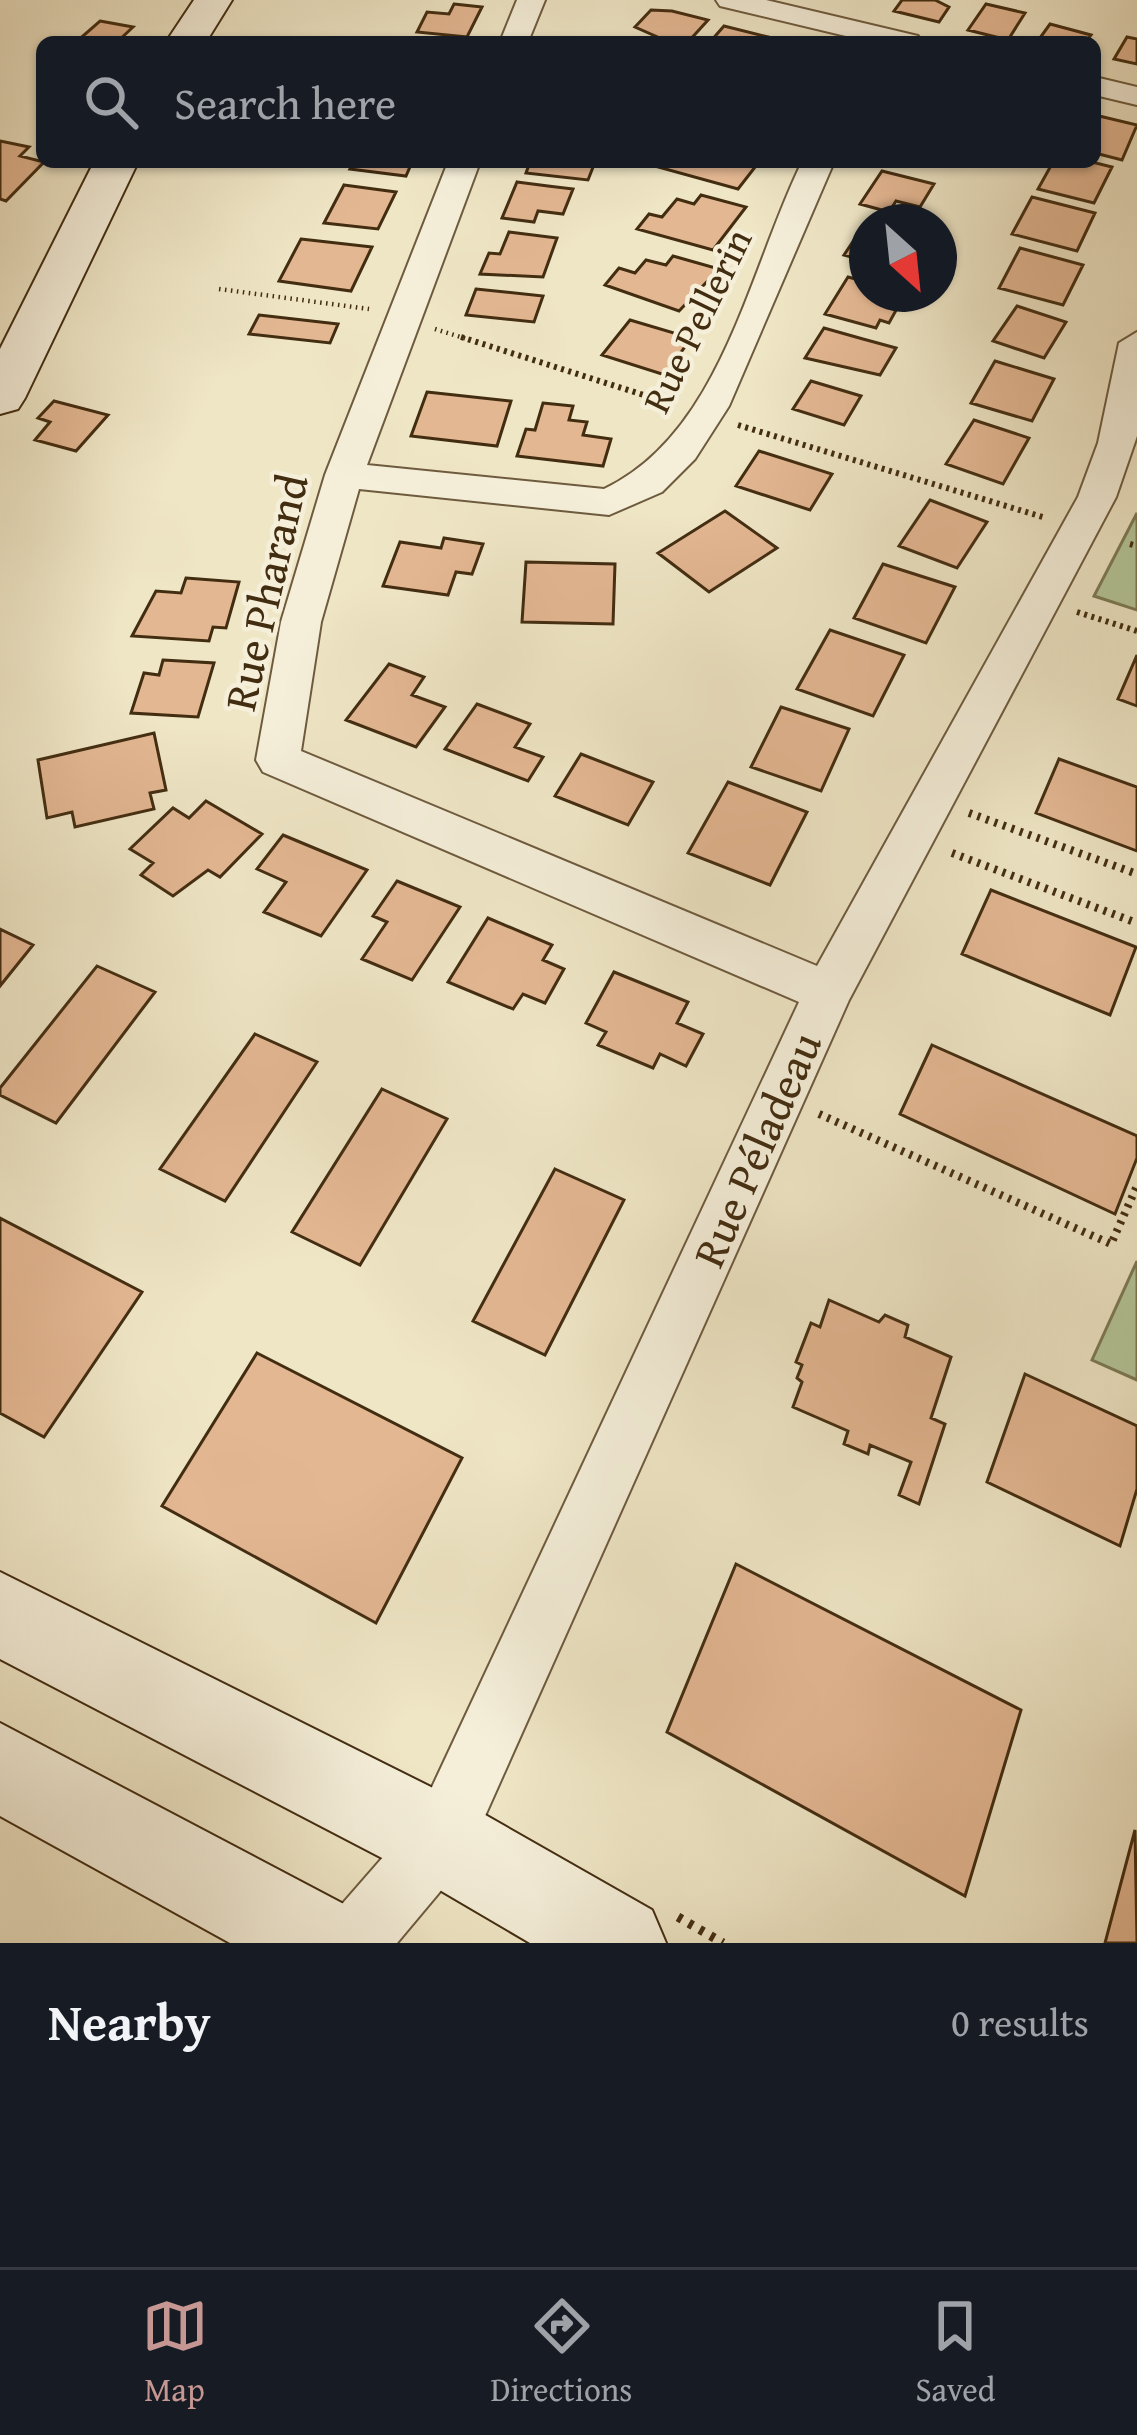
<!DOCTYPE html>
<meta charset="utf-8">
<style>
:root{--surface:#171b24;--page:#242831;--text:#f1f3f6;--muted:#9ea1a6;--line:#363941;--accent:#c59692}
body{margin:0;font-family:"Gentium Book Plus",serif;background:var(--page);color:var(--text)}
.compass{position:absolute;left:849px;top:204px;width:108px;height:108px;border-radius:50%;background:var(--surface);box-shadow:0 3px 9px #0004;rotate:153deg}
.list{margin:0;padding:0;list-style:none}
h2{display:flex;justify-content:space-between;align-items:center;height:156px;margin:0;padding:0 48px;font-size:51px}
h2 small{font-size:39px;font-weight:400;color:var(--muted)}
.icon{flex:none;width:66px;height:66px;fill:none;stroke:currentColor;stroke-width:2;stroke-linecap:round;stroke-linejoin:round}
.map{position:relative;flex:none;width:1137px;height:1943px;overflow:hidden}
.search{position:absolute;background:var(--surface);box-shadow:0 3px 9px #0004;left:36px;right:36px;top:36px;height:132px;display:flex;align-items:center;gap:30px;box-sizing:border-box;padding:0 42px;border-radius:18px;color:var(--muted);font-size:45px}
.sheet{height:324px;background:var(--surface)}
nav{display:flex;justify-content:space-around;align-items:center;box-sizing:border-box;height:168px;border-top:3px solid var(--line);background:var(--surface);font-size:33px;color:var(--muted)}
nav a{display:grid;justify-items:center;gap:6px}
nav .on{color:var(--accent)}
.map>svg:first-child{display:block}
</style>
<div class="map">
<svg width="1137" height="1943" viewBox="0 0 1137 1943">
<rect width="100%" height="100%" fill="#efe6c6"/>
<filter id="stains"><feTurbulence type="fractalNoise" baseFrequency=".00167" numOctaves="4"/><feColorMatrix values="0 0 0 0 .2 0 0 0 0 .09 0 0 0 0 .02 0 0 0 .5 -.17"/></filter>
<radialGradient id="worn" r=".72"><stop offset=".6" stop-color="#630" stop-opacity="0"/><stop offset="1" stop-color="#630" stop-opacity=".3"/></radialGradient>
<path fill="#b4c699" stroke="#7c7a55" stroke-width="3" d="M1137 513V610L1094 596Z
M1137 1261V1380L1092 1360Z"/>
<path fill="#e3b792" stroke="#432d11" stroke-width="3" d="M902 0H935L949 7 939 22 894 11Z
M454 4 482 7 467 37 417 32 427 12 449 14Z
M986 4 1025 13 1008 40 968 30Z
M651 10 672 11 708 20 688 42H669L635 27Z
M100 21 133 27 117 42H76Z
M1050 24 1091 35 1086 42H1037Z
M724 26 768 37 764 42H710Z
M1127 37 1137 39V64L1114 59Z
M1095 115 1137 125 1122 160 1095 153Z
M0 141 29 147 20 156 44 162 6 201 0 199Z
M354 162H412L406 176 350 169Z
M530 162H595L588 180 526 173Z
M662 162H759L738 189 658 167Z
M1053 162H1092L1112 167 1094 203 1038 189Z
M882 171 934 184 920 207 896 201 889 212 860 204Z
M517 182 548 186 573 189 563 214 538 211 534 222 502 218Z
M344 185 396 192 378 229 324 223Z
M701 195 746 207 713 250 637 229 649 214 662 217 677 199 694 204Z
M1032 197 1095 213 1077 251 1012 234Z
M509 232 557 238 543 277 480 274 489 253 500 254Z
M856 237H867V261L844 255Z
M301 239 372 247 351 291 279 281Z
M1020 248 1083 265 1063 305 999 288Z
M673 256 719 269 679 311 605 285 619 268 635 273 646 260 666 265Z
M848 277 867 282V294H905L889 323 880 320 876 328 825 314Z
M476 289 543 296 534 322 466 315Z
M1017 306 1066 322 1044 358 993 341Z
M259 315 338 324 330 343 249 334Z
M630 320 691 338 665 375 602 355Z
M824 328 863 339 896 348 880 375 805 358Z
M995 361 1054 379 1032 421 971 403Z
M811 381 861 396 844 425 793 409Z
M427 392 511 401 497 446 411 436Z
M54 401 108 415 76 451 35 440 50 422 38 418Z
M543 403 573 406 569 420 587 422 583 435 611 439 603 466 517 456 526 429 535 430Z
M974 420 1029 438 1003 484 946 464Z
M759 451 832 474 810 510 736 486Z
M930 500 987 522 957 568 899 546Z
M725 511 777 548 709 592 658 553Z
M444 538 483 544 472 574 456 572 448 595 383 586 400 542 441 548Z
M526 562 615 564 613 624 522 622Z
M883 564 955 587 926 643 854 618Z
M186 578 239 582 226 628 213 627 209 641 132 636 156 591 181 593Z
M830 630 904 655 873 716 797 689Z
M1137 655V706L1118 699Z
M163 660 214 663 198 717 131 713 144 673 159 675Z
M389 664 424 677 412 695 445 707 416 747 346 720Z
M477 704 530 724 515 747 543 757 528 781 445 749Z
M781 707 849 729 821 791 751 767Z
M154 733 166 790 150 793 154 809 75 827 72 812 47 818 38 760Z
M581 754 653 782 628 825 555 796Z
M1059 759 1137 787V851L1036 813Z
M728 782 807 812 770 885 688 853Z
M206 801 262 834 220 877 208 870 173 896 141 875 153 863 130 849 173 808 189 818Z
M283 835 367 870 321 936 264 912 286 882 257 869Z
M397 881 460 907 412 980 362 959 387 922 373 916Z
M991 890 1136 947 1110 1015 962 954Z
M488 918 552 945 543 960 564 969 545 1003 523 994 513 1009 448 982Z
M0 929 33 945 0 986Z
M97 966 155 992 56 1123 0 1095V1088Z
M614 972 688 1002 677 1023 703 1034 686 1066 660 1054 653 1068 598 1045 606 1032 586 1023Z
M255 1034 317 1062 225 1201 160 1169Z
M932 1045 1137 1136V1158L1115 1214 900 1114Z
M382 1089 447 1119 360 1265 292 1232Z
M555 1169 624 1200 545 1355 473 1321Z
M0 1218 142 1292 44 1437 0 1413Z
M829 1300 879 1322 885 1315 908 1325 905 1337 951 1357 931 1418 945 1424 919 1504 899 1495 911 1462 870 1445 868 1454 844 1444 848 1431 793 1407 802 1382 797 1378 802 1365 796 1362 811 1323 820 1327Z
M257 1353 462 1458 376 1623 162 1506Z
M1025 1374 1137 1426V1489L1120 1546 987 1482Z
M736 1564 1021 1710 965 1896 667 1732Z
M1135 1830 1137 1943H1105Z"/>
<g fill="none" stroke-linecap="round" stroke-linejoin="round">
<g stroke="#6e5b3e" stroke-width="4">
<path id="street" d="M517 0H545L528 42H500Z
M716 0H766L918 36 922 42H871L720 6Z
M1095 77 1137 87V105L1095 95Z
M448 162H480L367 465 604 489C722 433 749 269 802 162H834L729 406 695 459 662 492 609 515 359 489 321 622 301 751 817 966 1078 497 1098 443 1119 343 1137 332V436L1116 497 849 1000 464 1863 397 1943H319L329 1919 418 1817 799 1002 263 772 256 760 281 622 325 475Z"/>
</g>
<g stroke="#432d11" stroke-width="4">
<path id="secondary" d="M194 0H232L206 42H166Z
M94 162H138L25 398 18 409 0 414V349Z
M0 1572 473 1808 652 1910 666 1943H530L409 1872 0 1659Z
M0 1723 355 1910 369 1943H230L0 1816Z"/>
</g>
<path stroke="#432d11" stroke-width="4.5" stroke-dasharray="1.5 4.5" stroke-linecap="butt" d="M219 289 369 309
M435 329 470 340"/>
<path stroke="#432d11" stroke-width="6" stroke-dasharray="3 4.5" stroke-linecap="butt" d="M461 337 672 404
M738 425 1046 518
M1130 544 1137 546
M1077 612 1137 631"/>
<path stroke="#432d11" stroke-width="8" stroke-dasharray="3 6" stroke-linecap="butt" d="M969 813 1137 874
M952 853 1137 923
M819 1114 1111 1244 1137 1186"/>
<path stroke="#432d11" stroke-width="9" stroke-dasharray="4.5 8" stroke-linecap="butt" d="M678 1917 723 1943"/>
<use href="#street" fill="#f5efda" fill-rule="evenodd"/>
<use href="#secondary" fill="#f5efda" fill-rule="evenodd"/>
</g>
<g text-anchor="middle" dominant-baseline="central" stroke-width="9" stroke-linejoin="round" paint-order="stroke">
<g font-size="39" fill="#432d11" stroke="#f5efda">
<text transform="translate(696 320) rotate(-64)">Rue Pellerin</text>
</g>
<g font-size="45" fill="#432d11" stroke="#f5efda">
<text transform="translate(265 592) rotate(-77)">Rue Pharand</text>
<text transform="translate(756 1149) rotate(-66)">Rue Péladeau</text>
</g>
</g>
<rect width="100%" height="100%" filter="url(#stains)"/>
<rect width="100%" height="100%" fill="url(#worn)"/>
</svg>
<svg class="compass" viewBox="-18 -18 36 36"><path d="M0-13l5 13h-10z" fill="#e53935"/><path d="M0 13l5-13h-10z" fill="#9ea1a6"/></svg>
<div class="search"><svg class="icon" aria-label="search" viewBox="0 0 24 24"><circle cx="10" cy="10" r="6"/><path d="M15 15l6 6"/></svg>Search here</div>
</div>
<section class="sheet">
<h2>Nearby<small>0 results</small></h2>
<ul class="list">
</ul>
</section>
<nav>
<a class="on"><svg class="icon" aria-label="map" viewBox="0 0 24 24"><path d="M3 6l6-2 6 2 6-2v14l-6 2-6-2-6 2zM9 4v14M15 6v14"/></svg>Map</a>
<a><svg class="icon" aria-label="directions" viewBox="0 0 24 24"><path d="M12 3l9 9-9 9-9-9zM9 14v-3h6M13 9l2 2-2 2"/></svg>Directions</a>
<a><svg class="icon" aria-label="saved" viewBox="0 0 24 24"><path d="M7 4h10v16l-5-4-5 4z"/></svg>Saved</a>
</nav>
